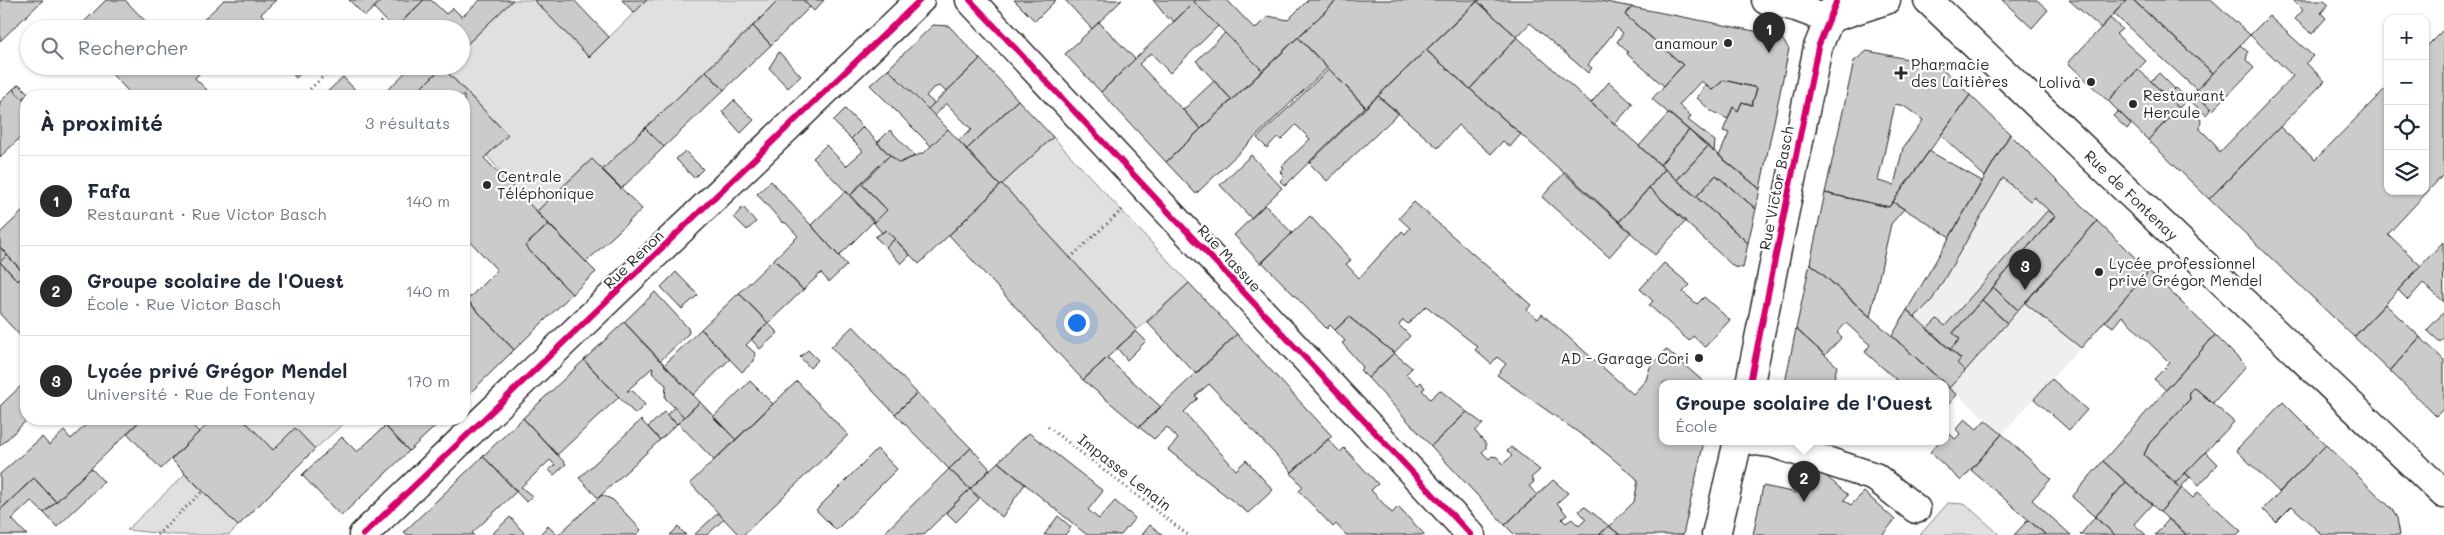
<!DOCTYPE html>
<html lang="fr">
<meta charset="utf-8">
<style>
:root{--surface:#fff;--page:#f6f6f7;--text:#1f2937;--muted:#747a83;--line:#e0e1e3;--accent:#2b2b2b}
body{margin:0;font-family:Mali,sans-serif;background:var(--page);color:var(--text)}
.controls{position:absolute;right:15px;top:15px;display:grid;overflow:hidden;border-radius:10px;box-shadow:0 1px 4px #0004}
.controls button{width:45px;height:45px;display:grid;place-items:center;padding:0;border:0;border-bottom:1px solid var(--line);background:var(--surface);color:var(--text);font:25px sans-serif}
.you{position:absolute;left:1076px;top:322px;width:18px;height:18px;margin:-12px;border:4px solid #fff;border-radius:50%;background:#1a73e8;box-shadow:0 0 0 8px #1a73e833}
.badge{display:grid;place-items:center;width:32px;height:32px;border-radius:50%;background:var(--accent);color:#fff;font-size:16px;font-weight:700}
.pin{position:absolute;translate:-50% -41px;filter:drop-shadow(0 1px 2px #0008)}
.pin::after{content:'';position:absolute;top:26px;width:18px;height:15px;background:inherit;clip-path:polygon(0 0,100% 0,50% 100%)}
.popup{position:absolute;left:1659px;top:380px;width:290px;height:65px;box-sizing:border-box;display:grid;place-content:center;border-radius:10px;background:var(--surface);filter:drop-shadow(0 1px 4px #0005);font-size:16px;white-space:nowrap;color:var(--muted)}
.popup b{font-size:19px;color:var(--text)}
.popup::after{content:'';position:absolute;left:50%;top:100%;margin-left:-10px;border:10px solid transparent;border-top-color:var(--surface)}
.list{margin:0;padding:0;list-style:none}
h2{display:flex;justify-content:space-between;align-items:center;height:65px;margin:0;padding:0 20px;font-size:21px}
h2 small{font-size:16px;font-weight:400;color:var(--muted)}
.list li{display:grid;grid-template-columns:32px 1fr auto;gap:15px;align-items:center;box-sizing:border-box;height:90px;padding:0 20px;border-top:1px solid var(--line)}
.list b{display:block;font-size:19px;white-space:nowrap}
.list p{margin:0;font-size:16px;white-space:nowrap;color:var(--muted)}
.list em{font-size:16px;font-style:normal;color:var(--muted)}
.icon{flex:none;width:28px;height:28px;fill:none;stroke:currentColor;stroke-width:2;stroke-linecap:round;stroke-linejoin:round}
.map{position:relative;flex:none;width:2444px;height:535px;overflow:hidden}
.search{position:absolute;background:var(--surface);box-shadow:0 1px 4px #0004;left:20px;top:20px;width:450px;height:55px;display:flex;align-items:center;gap:12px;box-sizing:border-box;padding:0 18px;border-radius:28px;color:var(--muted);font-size:19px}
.panel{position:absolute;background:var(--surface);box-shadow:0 1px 4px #0004;left:20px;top:90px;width:450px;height:335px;border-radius:20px}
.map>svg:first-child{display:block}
</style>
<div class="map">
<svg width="2444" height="535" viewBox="0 0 2444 535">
<rect width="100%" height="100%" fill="#fff"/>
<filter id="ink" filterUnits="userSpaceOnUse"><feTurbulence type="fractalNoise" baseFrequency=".02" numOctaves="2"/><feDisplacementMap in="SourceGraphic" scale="10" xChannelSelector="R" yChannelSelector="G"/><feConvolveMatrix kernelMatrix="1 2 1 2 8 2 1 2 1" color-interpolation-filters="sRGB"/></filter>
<g filter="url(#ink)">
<path fill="#efefef" d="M2010 134 2149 271 2002 434 1892 336Z"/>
<path fill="#e0e0e0" stroke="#868686" d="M513 0H534L589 57 647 0H779L602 170 592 159 536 212 487 156 508 135 442 66H461V45L464 47Z
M1053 137 1189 283 1137 330 1002 184Z
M243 419H349L315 449 295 428 273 450Z
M185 474 238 526 229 535H175L127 530Z
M1948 503 1965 504 1998 533 1996 535H1920Z"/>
<path fill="#cbcbcb" stroke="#2b2b2b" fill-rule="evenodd" d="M0 0H43L0 41Z
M106 0H125L153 29H77Z
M224 0H276L261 14 276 29H250L248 27 246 29H194Z
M349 0H382L365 16Z
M382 0H424L394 29 374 8Z
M424 0H431L446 14 453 8 462 17 480 0H513L464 47 461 45V29H394Z
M534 0H574L609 37 589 57Z
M622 0H647L634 13Z
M779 0H803L810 7 771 45 753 26Z
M803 0H824L814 11Z
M1014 0H1056L1035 21Z
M1065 0H1122L1092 29Z
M1153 0H1196L1174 22 1170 17 1168 19Z
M1196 0H1227L1255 29 1268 16 1288 20 1308 0H1337L1263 71 1194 2Z
M1337 0H1479L1366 107 1298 37Z
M1479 0H1595L1632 7 1625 15 1683 65 1664 86 1627 54 1628 52 1617 42 1623 33 1617 28 1588 65 1592 68 1588 73 1530 23 1517 37 1477 1Z
M2002 0H2037L2048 10 2032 28Z
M2069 0H2126L2101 28Z
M2126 0H2133L2213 73 2197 90 2114 14Z
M2133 0H2212L2250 35 2213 73Z
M2293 0H2324L2329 4 2321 13 2326 18 2312 34 2295 19 2303 10Z
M1477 1 1517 37 1470 89 1426 50Z
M1194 2 1218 26 1170 73 1151 53 1139 64 1201 129 1166 162 1101 92Z
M1632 7 1780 36 1789 49 1760 189 1719 156 1729 133 1723 131 1733 107 1738 111 1742 102 1752 105 1757 88 1724 80 1712 90 1701 81 1679 105 1691 116 1688 120 1715 141 1714 152 1652 99 1683 65 1625 15Z
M2269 16 2313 56 2306 63 2325 81 2209 199 2148 140 2179 108 2188 117 2193 112 2201 120 2200 129 2214 143 2219 153 2293 76 2250 35Z
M2110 18 2122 29 2116 34 2146 61 2108 101 2068 63Z
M1099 22 1135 59 1101 92 1065 54Z
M933 25 949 26 980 59 946 92 940 86 933 88 926 96 934 103 928 109 888 69Z
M753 26 771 45 724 90 706 71Z
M2444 29V174L2388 234 2421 266 2354 337 2209 199 2280 127 2315 160 2388 86V191H2425V48Z
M1225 33 1263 71 1232 100 1196 61Z
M1298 37 1327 68 1196 194 1166 162Z
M1517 37 1665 169 1619 222 1470 89Z
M2240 45 2248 52 2246 60 2254 68 2213 110 2194 93Z
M1426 50 1521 134 1510 147 1503 141 1491 154 1458 125 1438 148 1378 96Z
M1867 51 1939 65 1970 95 1889 207 1825 193 1854 61ZM1895 104 1904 106 1923 120 1903 148 1894 185 1878 181Z
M779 52 801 76 788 88 769 68Z
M980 59 1018 100 967 149 958 140 972 130 946 103 935 116 928 109Z
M104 66H207L195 78 213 96H133Z
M286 66H308L296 78Z
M412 66 443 67 412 96H381Z
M442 67 508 135 484 158 549 224 525 246 572 294 514 350 467 300 497 270 464 235V96L414 95Z
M888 69 948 129 931 146 870 85Z
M1329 69 1365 107 1285 186 1280 181 1284 176 1280 172 1284 169 1282 166 1310 139 1296 125 1281 140 1277 137 1267 148 1257 138Z
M2138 69 2179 108 2148 140 2108 101Z
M706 71 724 90 664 147 645 128Z
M2159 73 2175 89 2167 97 2151 81Z
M343 77 361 96 368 90 373 96H323Z
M1724 80 1757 88 1752 105 1742 102 1738 111 1733 107 1728 119 1711 111 1697 98 1705 85 1712 90Z
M1214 81 1232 100 1201 129 1183 110Z
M1609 82 1633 104 1615 124 1591 103Z
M19 84 29 94 22 99 13 89Z
M2176 88 2188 99 2179 108 2167 97Z
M13 89 22 99 29 94 31 96H26V132L0 157V102Z
M2194 93 2211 109 2206 115 2188 99Z
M1970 95 2010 134 1985 177 1941 135Z
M1378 96 1399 113 1327 181 1309 163Z
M734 100 754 120 741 133 722 112Z
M1018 100 1053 137 1000 186 966 150Z
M845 109 863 127 851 139 833 121Z
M2118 111 2131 124 2127 129 2113 116Z
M1669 113 1689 130 1660 165 1639 146Z
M863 127 890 155 850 196 813 158 826 145 846 166 863 151 851 139Z
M645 128 664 147 621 189 602 170Z
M948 129 1000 186 919 264 886 230 882 233 874 223 887 210 861 183 890 155 899 163 925 152Z
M890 130 915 156 899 163 877 143Z
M1689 130 1708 146 1677 180 1660 165Z
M2010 134 2097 221 2018 310 1993 287 2055 216 2034 197 2030 201 2003 178 1932 300 1915 317 1907 310Z
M1708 146 1760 189 1756 209 1716 175 1696 197 1677 180Z
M685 151 703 169 694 178 676 159Z
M1929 151 1982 181 1950 237 1893 202Z
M1251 155 1282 188 1251 218 1220 185Z
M592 159 642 209 586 262 536 212Z
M1665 169 1748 243 1743 268 1734 267 1649 188Z
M1565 172 1631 232 1609 257 1542 197Z
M1716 175 1756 209 1748 243 1696 197Z
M771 181 847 265 829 282 821 273 803 290 774 259 798 236 786 223 782 222 757 194Z
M861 183 887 210 874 223 850 196Z
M1002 184 1137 330 1083 380 949 235Z
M1649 188 1686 221 1655 255 1619 222Z
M846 191 874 221 839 256 811 225Z
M1825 193 1889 207 1893 202 1904 209 1891 224 1870 317 1810 263Z
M1414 202 1531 305 1527 310 1538 319 1542 314 1633 394 1646 380 1650 367 1666 349 1705 383H1663V441H1704L1683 535H1620L1609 526 1634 502 1638 481 1635 477 1596 445 1497 375 1506 364 1497 357 1491 364 1475 350 1478 347 1426 306 1408 324 1403 320 1399 325 1410 336 1394 353 1349 317 1335 330 1330 325 1327 329 1262 262 1310 216 1351 260 1346 264 1359 278 1402 231 1405 234 1410 228 1399 218Z
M1265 205 1292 233 1261 264 1234 235Z
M743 207 756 222 747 230 734 217Z
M26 208V276L0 247V233Z
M2048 210 2055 216 1953 333 1960 339 1950 350 1927 329 1937 319 1945 326Z
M2097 221 2149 271 2081 348 2025 303Z
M549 224 596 272 572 294 525 246Z
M886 230 895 239 886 247 875 237Z
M895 239 910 255 901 264 886 247Z
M2443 242 2444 302 2423 283 2408 300 2398 290Z
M0 247 7 255 0 262 18 281 25 274 26 276V342L0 314Z
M7 255 25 274 18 281 0 262Z
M774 259 803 290 768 323 739 293Z
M1664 263 1690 285 1683 292 1697 304 1704 297 1730 320 1705 347 1693 336 1689 341 1649 305 1653 301 1640 289Z
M1810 263 1892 336 1944 383H1900L1865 352 1870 345 1846 323 1837 333 1842 337 1825 355 1796 329Z
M2149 271 2215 335 2166 390 2154 379 2170 363 2122 316 2113 327 2105 321Z
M676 272 698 295 682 309 661 287Z
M1189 283 1237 334 1196 374 1147 322Z
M1993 287 2018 310 2007 323 1982 300Z
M655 292 688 328 689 333 660 361 624 322Z
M739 293 768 323 746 345 755 353 754 361 742 372 701 329Z
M1982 300 2007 323 1965 371 1957 363 1961 359 1950 350 1960 339 1953 333Z
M468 301 514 350 464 399V305Z
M2385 304 2420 337 2390 371 2354 337Z
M1907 310 1961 359 1957 363 1965 371 1949 388 1892 336Z
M2444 312V337L2440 342 2427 330Z
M1349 317 1394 353 1368 378 1360 370 1363 367 1342 343 1345 341 1335 330Z
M624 322 700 402 684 417 665 398 666 385 652 373 653 367 627 391H633L645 405 635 414 584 360Z
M768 323 778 333 760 349 751 339Z
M853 326 917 393 895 414 831 347Z
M701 329 730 359 693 395 664 365Z
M1796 329 1837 366 1833 383H1785Z
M1136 331 1146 341 1127 360 1117 348Z
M1237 334 1332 436 1292 472 1209 384 1195 396 1198 398 1184 412 1236 470 1246 460 1273 490 1248 513 1168 450 1178 439 1167 427 1154 439 1139 427Z
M2215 335 2246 366 2213 403 2194 387 2189 392 2190 399 2149 444 2144 455 2180 488H2182L2160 512 2103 461Z
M2420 337 2444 360V408L2436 416 2390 371Z
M808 350 818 360 810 368 800 357Z
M1394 353 1412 368 1406 374 1418 385 1421 382 1425 388 1422 390 1430 399 1440 390 1467 412 1431 446 1368 378Z
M1107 358 1161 407 1139 427 1083 380Z
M584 360 619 397 557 455 523 418Z
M2052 379 2087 410 2069 430 2034 399Z
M26 381V419H28L0 446V406Z
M750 381 773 404 736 440 713 417Z
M797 381 848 435 743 535H739L690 483Z
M1945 385 1957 395 1945 408Z
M2194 387 2234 422 2176 483 2144 455 2149 444 2190 399 2189 392Z
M917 393 971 448 949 469 895 414Z
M700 402 736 440 714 460 678 423Z
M2283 402 2326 445 2279 492 2236 450Z
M675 407 684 417 677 424 666 415Z
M664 412 677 424 660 440 648 427Z
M1467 412 1483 424 1475 431 1486 444V448L1482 452 1489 459 1492 456 1497 457 1503 464 1512 456 1507 451 1511 447 1540 470 1531 478 1534 482 1529 486 1537 495 1505 525 1431 446Z
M523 418 566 464 554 475 549 470 555 465 550 460 521 487 532 496 526 502 483 456Z
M92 419H142L56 502 34 478 0 510V474L42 437 49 445 64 431 71 439Z
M142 419H187L199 432 161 469 127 433Z
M213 419H243L273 450 295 428 315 449 238 526 171 459Z
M379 419H443L409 451Z
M1965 419 1977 429 1985 420 2002 434 1961 481 1930 452 1940 441H1945L1948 432 1955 439 1960 434 1956 429Z
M641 420 660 440 598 498 579 478Z
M385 426 409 451 341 516 302 475 342 437 357 452Z
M1029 433 1103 491 1088 510 1099 519 1115 501 1135 518 1121 535H1087L998 462Z
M2002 434 2051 479 2032 500 2071 535H2046L1971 470Z
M1328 439 1340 452 1344 448 1378 484 1371 490 1392 513 1398 507 1425 535H1346L1336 524 1333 527 1299 491 1303 487 1291 473Z
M2326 445 2391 508 2397 518 2400 535H2322L2292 506 2276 522 2263 509Z
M971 448 990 469 970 489 949 469Z
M877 449 897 469 836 530 816 510Z
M2206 452 2218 464 2199 485 2185 473Z
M483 456 517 491 472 533 474 535H408L404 532Z
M2103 461 2126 482 2095 517 2072 497Z
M998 462 1025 484 1002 517 970 489Z
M91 468 104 482 57 527 44 513Z
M949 469 970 489 923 535H882Z
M1818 469 1848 495 1844 500 1851 505 1864 492 1895 520 1883 534 1884 535H1753L1763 486 1797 493Z
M2185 473 2190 477 2180 488 2175 484Z
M34 478 56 502 44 513 31 501 12 519 27 535H0V510Z
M1553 480 1568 493 1557 503 1567 515 1562 519 1566 523 1572 519 1579 526 1586 519 1579 511 1584 506 1609 526 1599 535H1515L1505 525Z
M2126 482 2152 504 2134 524 2146 535H2115L2095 517Z
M2182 488 2193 498 2198 492 2241 531 2237 535H2187L2160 512Z
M970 489 979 499 956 522 946 512Z
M602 495 613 500 641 530 636 535H558Z
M718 513 724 519 707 535H694Z
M1058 516 1071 527 1065 535H1044Z
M510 517 524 533 522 535H491Z
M2095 517 2114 534V535H2080Z
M2169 519 2187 535H2155Z
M2028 520 2046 535H2014Z
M1150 525 1163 535H1142Z
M548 526 557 535H539Z
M1609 526 1620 535H1599Z
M678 527 686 535H670Z"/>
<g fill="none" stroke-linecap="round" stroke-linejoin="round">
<g stroke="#2b2b2b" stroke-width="31">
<path id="minor" d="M970 0 1471 535
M1766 0 1796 7 1828 19 1886 0
M1750 383 1818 47 1837 0
M1756 441 1772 443 1875 477 1916 509
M363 535 920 0
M1716 535 1738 441"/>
</g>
<g stroke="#2b2b2b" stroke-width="31">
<g id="major">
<path id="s1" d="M1928 0 2444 494"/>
</g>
</g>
<path stroke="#2b2b2b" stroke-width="3" stroke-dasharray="1 4" stroke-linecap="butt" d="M373 29 384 19
M303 96 334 66
M1070 258 1123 209
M1048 427 1188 535
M157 535 203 491"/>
<use href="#minor" stroke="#fff" stroke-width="28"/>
<use href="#major" stroke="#fff" stroke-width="28"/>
<g stroke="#fff" stroke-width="9">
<path id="cycleway" d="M970 0 1471 535
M1750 383 1818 47 1837 0
M363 535 920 0"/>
</g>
<use href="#cycleway" stroke="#d6006c" stroke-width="6"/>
</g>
</g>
<g fill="#2b2b2b" stroke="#fff" stroke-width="2">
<circle cx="1728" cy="43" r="5"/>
<path d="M1898.5 65.5h5v5h5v5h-5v5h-5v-5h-5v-5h5z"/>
<circle cx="2091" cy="82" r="5"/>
<circle cx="2133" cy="104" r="5"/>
<circle cx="487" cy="185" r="5"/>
<circle cx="2099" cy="272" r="5"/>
<circle cx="1699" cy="358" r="5"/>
</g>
<g text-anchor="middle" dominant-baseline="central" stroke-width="4.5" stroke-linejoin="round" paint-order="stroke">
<g font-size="15" fill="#2b2b2b" stroke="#fff" text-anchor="start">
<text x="1718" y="43" text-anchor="end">anamour</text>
<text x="1911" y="64">Pharmacie<tspan x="1911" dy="17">des Laitières</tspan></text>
<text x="2081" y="82" text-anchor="end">Lolivà</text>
<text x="2143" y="95">Restaurant<tspan x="2143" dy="17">Hercule</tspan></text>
<text x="497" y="176">Centrale<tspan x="497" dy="17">Téléphonique</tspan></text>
<text x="2109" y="263">Lycée professionnel<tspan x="2109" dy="17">privé Grégor Mendel</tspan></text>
<text x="1689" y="358" text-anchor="end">AD - Garage Cori</text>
</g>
<g font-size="15" fill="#2b2b2b" stroke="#fff">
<text transform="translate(1776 188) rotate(-79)">Rue Victor Basch</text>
<text stroke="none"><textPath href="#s1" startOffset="282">Rue de Fontenay</textPath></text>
<text transform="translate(1230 258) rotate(47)">Rue Massue</text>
<text transform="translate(633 259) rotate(-44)">Rue Renon</text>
<text transform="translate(1125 472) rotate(38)">Impasse Lenain</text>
</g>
</g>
</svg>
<div class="controls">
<button>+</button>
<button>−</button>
<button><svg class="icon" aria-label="locate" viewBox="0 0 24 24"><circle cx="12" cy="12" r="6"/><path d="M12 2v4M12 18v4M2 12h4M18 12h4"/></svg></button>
<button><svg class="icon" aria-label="layers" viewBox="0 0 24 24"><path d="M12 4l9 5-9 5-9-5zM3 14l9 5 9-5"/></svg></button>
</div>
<div class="you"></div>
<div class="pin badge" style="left:1769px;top:53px">1</div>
<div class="pin badge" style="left:1804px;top:502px">2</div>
<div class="popup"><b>Groupe scolaire de l'Ouest</b>École</div>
<div class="pin badge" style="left:2025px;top:290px">3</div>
<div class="search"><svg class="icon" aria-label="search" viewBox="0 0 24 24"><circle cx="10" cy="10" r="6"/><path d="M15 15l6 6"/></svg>Rechercher</div>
<section class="panel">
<h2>À proximité<small>3 résultats</small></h2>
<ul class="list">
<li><span class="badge">1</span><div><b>Fafa</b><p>Restaurant · Rue Victor Basch</p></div><em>140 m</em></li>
<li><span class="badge">2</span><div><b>Groupe scolaire de l'Ouest</b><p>École · Rue Victor Basch</p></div><em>140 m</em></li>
<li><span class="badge">3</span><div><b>Lycée privé Grégor Mendel</b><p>Université · Rue de Fontenay</p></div><em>170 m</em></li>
</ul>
</section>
</div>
